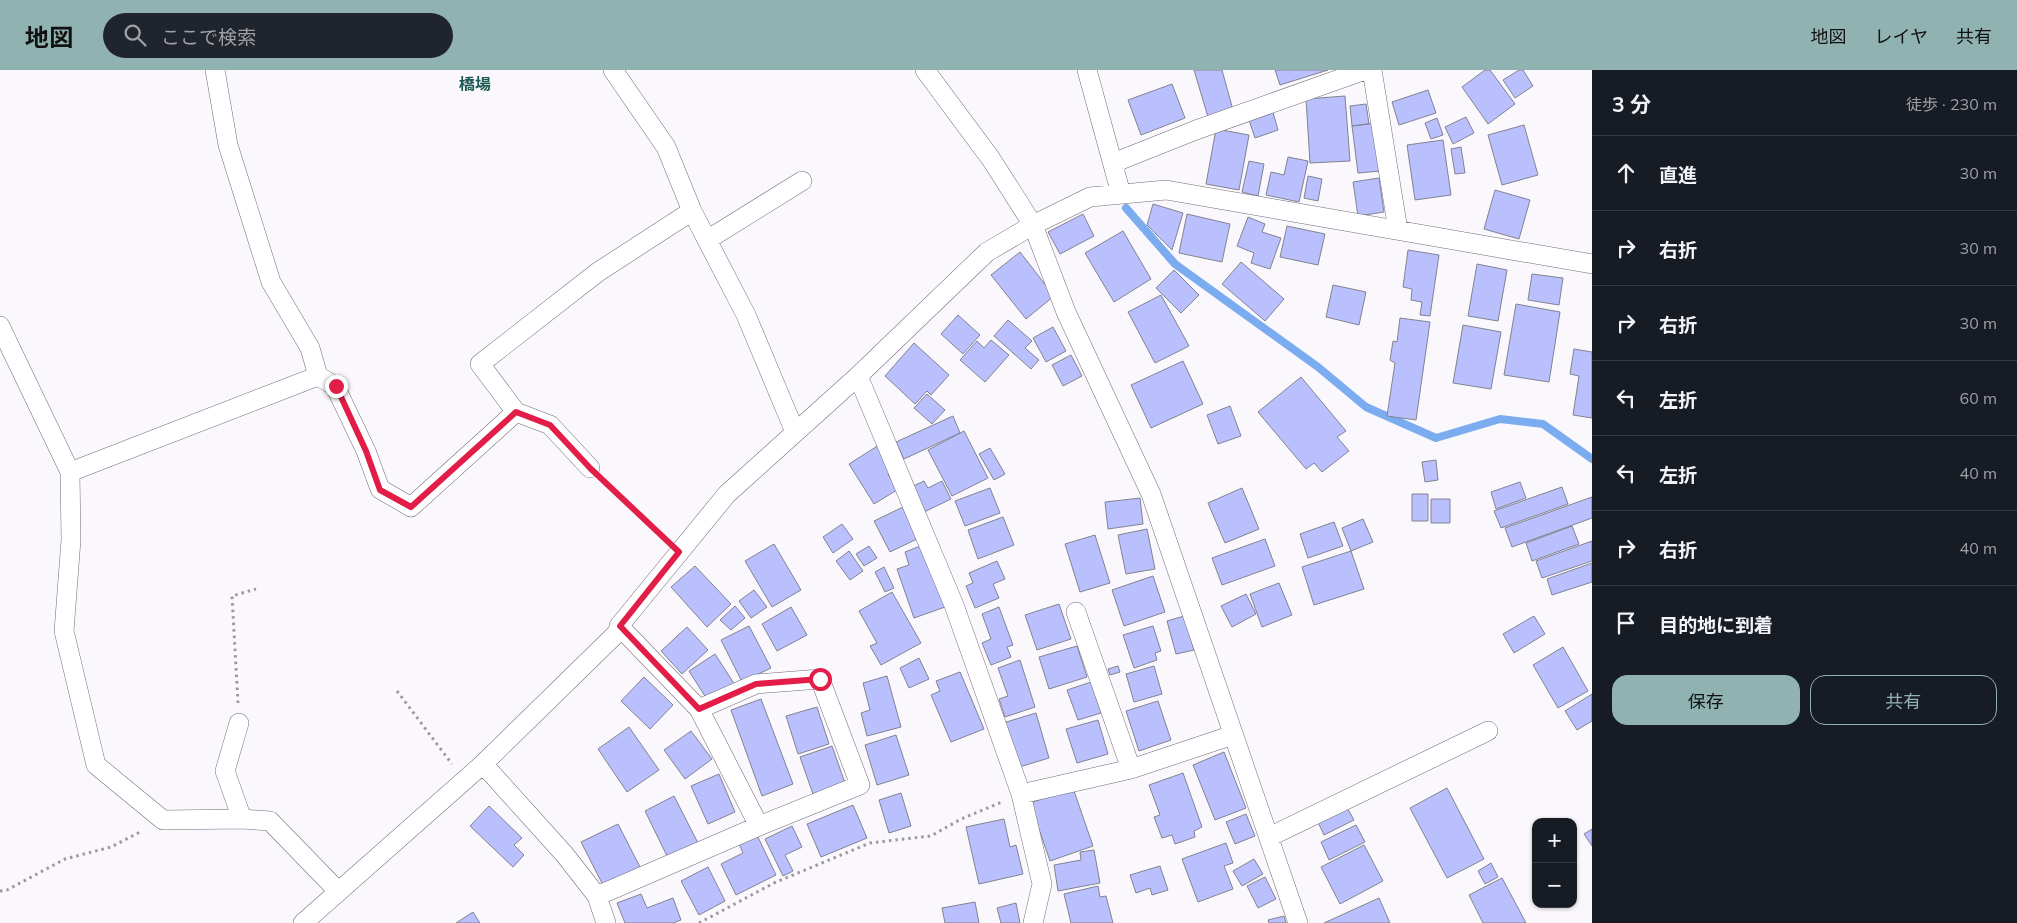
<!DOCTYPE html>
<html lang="ja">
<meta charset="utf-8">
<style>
:root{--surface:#171b24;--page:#20242c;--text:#f1f3f6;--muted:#9ea1a6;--line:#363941;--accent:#90b3b2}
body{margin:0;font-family:Mulish,"Noto Sans JP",sans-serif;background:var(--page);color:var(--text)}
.controls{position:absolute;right:15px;bottom:15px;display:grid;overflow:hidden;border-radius:10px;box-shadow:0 1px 4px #0004}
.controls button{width:45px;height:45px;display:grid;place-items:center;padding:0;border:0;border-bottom:1px solid var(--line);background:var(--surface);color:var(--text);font:25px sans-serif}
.stop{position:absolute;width:15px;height:15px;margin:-11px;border:4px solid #e11d48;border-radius:50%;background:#fff}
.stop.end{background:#e11d48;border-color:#fff;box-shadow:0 1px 5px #0008}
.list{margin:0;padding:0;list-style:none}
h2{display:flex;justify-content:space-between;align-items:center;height:65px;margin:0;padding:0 20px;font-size:21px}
h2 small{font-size:16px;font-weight:400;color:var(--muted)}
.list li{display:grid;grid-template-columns:32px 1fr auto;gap:15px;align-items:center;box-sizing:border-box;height:75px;padding:0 20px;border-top:1px solid var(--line)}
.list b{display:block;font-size:19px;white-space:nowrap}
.list em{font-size:16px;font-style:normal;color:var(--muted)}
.actions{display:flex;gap:10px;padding:15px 20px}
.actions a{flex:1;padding:11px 0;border:1px solid var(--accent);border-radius:15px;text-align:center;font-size:18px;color:var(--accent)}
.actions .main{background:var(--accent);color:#111}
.icon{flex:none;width:28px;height:28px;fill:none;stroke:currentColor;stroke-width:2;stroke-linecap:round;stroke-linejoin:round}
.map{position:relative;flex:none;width:1592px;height:853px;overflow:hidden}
header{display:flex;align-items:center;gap:30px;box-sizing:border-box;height:70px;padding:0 25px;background:var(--accent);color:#111}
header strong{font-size:24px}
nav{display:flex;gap:28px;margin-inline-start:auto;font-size:18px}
.search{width:350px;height:45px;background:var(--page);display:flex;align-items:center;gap:12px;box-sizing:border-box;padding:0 18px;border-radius:28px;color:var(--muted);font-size:19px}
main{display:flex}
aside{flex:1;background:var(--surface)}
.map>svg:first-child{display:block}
</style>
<header>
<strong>地図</strong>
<div class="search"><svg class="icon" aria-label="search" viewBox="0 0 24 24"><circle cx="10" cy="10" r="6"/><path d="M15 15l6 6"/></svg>ここで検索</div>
<nav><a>地図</a><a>レイヤ</a><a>共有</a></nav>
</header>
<main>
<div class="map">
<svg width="1592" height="853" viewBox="0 0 1592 853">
<rect width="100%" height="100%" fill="#faf8fd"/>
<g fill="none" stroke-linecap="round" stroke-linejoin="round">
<path stroke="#7cacf0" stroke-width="8" d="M1126 138 1175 194 1318 297 1366 337 1436 368 1500 349 1543 354 1592 389"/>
</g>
<path fill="#babffe" stroke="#828390" d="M1194 0H1222L1233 40 1208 47Z
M1275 0H1328L1280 15Z
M1485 0H1490L1515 34 1488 54 1462 17Z
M1519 0H1523L1533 16 1515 28 1503 10Z
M1172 14 1185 48 1141 65 1128 30Z
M1428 20 1436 43 1399 55 1392 32Z
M1345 26 1350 91 1310 93 1306 29Z
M1366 34 1369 54 1352 56 1350 36Z
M1272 39 1278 60 1255 68 1248 47Z
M1466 47 1474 63 1453 74 1445 57Z
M1437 48 1443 65 1431 69 1425 53Z
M1375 53 1381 101 1358 103 1352 56Z
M1524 55 1538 105 1502 115 1488 65Z
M1216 59 1249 65 1239 120 1206 114Z
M1443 70 1451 125 1415 130 1407 75Z
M1461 77 1465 103 1455 104 1451 79Z
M1288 87 1308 91 1299 132 1266 125 1271 102 1284 105Z
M1249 91 1264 94 1258 126 1242 122Z
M1308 106 1322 109 1318 131 1304 128Z
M1379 108 1384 142 1358 146 1353 112Z
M1495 120 1530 130 1519 169 1484 159Z
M1153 134 1183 143 1172 180 1147 155Z
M1083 144 1094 166 1060 184 1048 162Z
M1187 144 1230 154 1222 192 1179 183Z
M1248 147 1265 154 1262 162 1281 168 1270 199 1251 193 1254 183 1237 176Z
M1287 156 1325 164 1318 195 1280 187Z
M1123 161 1151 209 1114 232 1085 183Z
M1408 180 1439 185 1430 246 1420 245 1422 232 1411 230 1412 219 1403 217Z
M1020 182 1054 226 1026 249 991 205Z
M1241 192 1284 229 1265 251 1222 214Z
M1477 194 1507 200 1498 251 1468 246Z
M1174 200 1199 225 1181 243 1156 218Z
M1532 204 1563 208 1559 235 1528 230Z
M1333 215 1366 222 1359 255 1326 247Z
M1161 225 1189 276 1155 293 1128 242Z
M1516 234 1560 242 1549 312 1504 305Z
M958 245 980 265 963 284 941 264Z
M1400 248 1430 252 1416 350 1387 346 1395 293 1390 290 1393 271 1397 272Z
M1008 250 1032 271 1025 278 1039 290 1031 299 994 266Z
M1463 255 1501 262 1491 319 1453 313Z
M1053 257 1066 281 1046 292 1033 268Z
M991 270 1009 285 985 312 960 290 977 271 984 278Z
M914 273 949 305 931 325 927 321 915 334 885 306Z
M1574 279 1592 282V348L1573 345 1579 306 1570 304Z
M1071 285 1082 306 1063 316 1052 295Z
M1183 291 1203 334 1151 358 1131 315Z
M1301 307 1346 361 1337 367 1349 381 1322 402 1314 393 1306 399 1258 342Z
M927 324 945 340 932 354 914 338Z
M1230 336 1241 366 1218 374 1207 345Z
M953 346 960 363 904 389 896 372Z
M964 361 988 408 952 426 928 380Z
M879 375 895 400 888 404 897 420 874 434 849 394Z
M990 378 1005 404 994 410 979 384Z
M1436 390 1438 410 1425 412 1422 392Z
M924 411 928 418 942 411 951 429 922 443 909 418Z
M1520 412 1526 428 1496 439 1491 422Z
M1562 417 1568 434 1501 458 1494 441Z
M990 418 1000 443 965 456 955 431Z
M1242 418 1259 459 1225 473 1208 433Z
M1412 424H1428V451H1412Z
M1592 427V448L1512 477 1505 458Z
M1140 428 1143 454 1108 459 1105 432Z
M1431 429H1450V453H1431Z
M903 437 919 468 890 482 874 451Z
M1003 447 1014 475 978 489 968 460Z
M1363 449 1373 472 1351 481 1342 458Z
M1334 452 1343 476 1308 488 1300 464Z
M842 454 853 469 833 483 823 467Z
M1572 456 1579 474 1532 491 1526 473Z
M1147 459 1155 499 1126 504 1118 465Z
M1095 465 1110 513 1080 522 1065 474Z
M1265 469 1275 496 1222 515 1212 488Z
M1592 471V491L1542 508 1536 491Z
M774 474 801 520 772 537 745 491Z
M923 475 945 537 914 548 897 499 909 495 905 482Z
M869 476 877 488 864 496 856 484Z
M849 481 863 501 850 510 836 491Z
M1351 481 1364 519 1314 535 1302 497Z
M997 491 1005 509 993 514 999 528 975 538 966 516 973 513 969 503Z
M1592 493V512L1552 525 1547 509Z
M695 496 731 534 707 557 671 517Z
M884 497 894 518 885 522 875 502Z
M1153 506 1165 542 1124 556 1112 520Z
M1279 513 1292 545 1262 557 1250 524Z
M754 520 767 537 751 548 739 531Z
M892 522 921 573 881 595 870 576 877 573 859 541Z
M1246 524 1256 544 1232 557 1221 536Z
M1059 534 1071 569 1037 580 1025 545Z
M735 536 745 548 731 560 720 550Z
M791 537 807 565 777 581 762 554Z
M999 537 1013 575 1007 577 1011 587 991 595 982 573 991 569 982 544Z
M1184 546 1194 580 1176 584 1167 551Z
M1534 546 1545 564 1514 583 1503 564Z
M749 556 771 598 742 612 721 570Z
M1153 556 1161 581 1155 583 1157 590 1134 598 1123 565Z
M687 557 708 580 682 604 661 581Z
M1077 576 1087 607 1049 619 1039 587Z
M1563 577 1588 621 1558 638 1533 595Z
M715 584 735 615 708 631 689 601Z
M919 588 929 609 909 618 900 598Z
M1020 590 1035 637 1005 647 999 629 1008 626 998 598Z
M1118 596 1120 602 1110 605 1108 599Z
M1154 596 1162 624 1134 632 1126 604Z
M960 602 984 659 951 672 931 625 940 621 936 611Z
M887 606 901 657 867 666 861 643 870 640 863 613Z
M644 607 673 635 650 659 621 631Z
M1091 612 1101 643 1078 650 1067 620Z
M1592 624V651L1577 660 1565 641Z
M761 629 793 714 762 726 731 640Z
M1158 631 1171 670 1139 681 1126 641Z
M817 637 829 674 798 684 786 646Z
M1036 643 1049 688 1016 698 1003 653Z
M1098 650 1108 684 1077 693 1066 659Z
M629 657 659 700 627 722 598 679Z
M691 661 712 689 685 709 664 680Z
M896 665 909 705 877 715 865 675Z
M832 676 845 713 813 724 800 687Z
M1224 682 1246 738 1215 750 1193 695Z
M1183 703 1202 757 1194 761 1195 767 1175 774 1172 765 1162 768 1154 747 1160 745 1149 715Z
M719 704 735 742 708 754 691 716Z
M1073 718 1093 776 1050 791 1030 733Z
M1447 718 1484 789 1447 808 1410 738Z
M901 723 911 756 889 763 879 730Z
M674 726 699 775 669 790 645 741Z
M853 735 867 768 821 787 807 754Z
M489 736 522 768 514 775 524 785 513 797 470 756Z
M1346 736 1354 750 1324 765 1317 750Z
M1246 744 1255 766 1235 774 1226 752Z
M1004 749 1010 777 1016 775 1023 804 979 814 966 757Z
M618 754 641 799 604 817 581 772Z
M1356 755 1365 772 1329 790 1321 772Z
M792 756 802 777 785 785 793 801 783 806 765 769Z
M1592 759V776L1584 764Z
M757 765 776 805 736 825 721 794 743 783 739 774Z
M1226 773 1233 793 1224 796 1233 819 1198 832 1182 789Z
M1364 775 1383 811 1340 834 1321 797Z
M1094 780 1100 813 1058 821 1054 795 1081 790 1080 782Z
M1254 789 1263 804 1242 816 1233 801Z
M1491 793 1498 807 1485 814 1478 801Z
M1160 796 1168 820 1152 825 1150 818 1136 823 1130 805Z
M708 797 725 831 699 845 681 811Z
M1265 807 1276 829 1258 838 1247 816Z
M1502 808 1526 853H1483L1469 825Z
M1098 816 1100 827 1106 826 1113 853H1071L1064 824Z
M641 824 647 838 673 828 681 850 673 853H625L617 833Z
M1379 828 1390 853H1324Z
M975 832 979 853H945L942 838Z
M1016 833 1020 853H1001L997 838Z
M473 842 480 853H456Z
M1284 846 1286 853H1269L1268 850Z"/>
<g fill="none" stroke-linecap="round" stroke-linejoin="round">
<g stroke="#716c79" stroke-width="20">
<path id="minor" d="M215 0 228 75 271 212 310 278 318 306 335 316 366 381 380 419 411 437 516 342 480 294 598 202 692 141
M613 0 666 77 692 141 746 245 795 362
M925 0 991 89 1033 155 1066 242 1151 424 1298 853
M1087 0 1121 124
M1372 0 1398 160
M1113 93 1196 60 1365 0
M707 170 802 111
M0 256 70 402 318 306
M858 306 954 535 1021 724 1042 814 1033 853
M516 342 550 355 590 398
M70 402 71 470 64 561 96 695 163 750 242 749 270 751 338 821
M1076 542 1131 699
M619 556 699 639 759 756 860 715 820 609 756 614 699 639
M239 653 225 701 242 749
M483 694 565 785 597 826 606 853
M1021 724 1131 699 1233 665
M1269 767 1488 661
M597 826 759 756
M303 853 483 694 618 562 619 556 727 424 858 306 987 182 1033 155 1090 127 1166 120 1592 194"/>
</g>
<path stroke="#9b999e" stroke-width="3" stroke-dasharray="2.5 4" stroke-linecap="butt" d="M605 413 664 468
M397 621 452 694
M238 633 232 526 256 519
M0 821 7 820 65 789 111 777 142 761
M699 853 774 813 870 773 931 766 961 749 1002 732"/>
<use href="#minor" stroke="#fff" stroke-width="19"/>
</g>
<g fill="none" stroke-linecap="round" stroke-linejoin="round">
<path stroke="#e11d48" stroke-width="6" d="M336 316 366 381 380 420 411 437 516 342 550 355 590 398 679 482 620 556 699 639 756 614 820 609"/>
</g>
<g text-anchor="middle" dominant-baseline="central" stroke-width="4" stroke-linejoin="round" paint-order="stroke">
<g font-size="16" font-weight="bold" fill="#1f5953" stroke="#faf8fd">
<text x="475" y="14">橋場</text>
</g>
</g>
</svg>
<div class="controls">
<button>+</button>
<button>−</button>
</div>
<div class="stop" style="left:820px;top:609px"></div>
<div class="stop end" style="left:336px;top:316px"></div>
</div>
<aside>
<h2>3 分<small>徒歩 · 230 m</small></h2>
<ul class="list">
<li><svg class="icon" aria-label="ahead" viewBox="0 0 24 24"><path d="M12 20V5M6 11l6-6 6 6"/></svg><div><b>直進</b></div><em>30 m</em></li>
<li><svg class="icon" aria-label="right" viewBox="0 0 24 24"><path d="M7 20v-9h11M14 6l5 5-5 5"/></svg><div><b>右折</b></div><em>30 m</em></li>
<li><svg class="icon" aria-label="right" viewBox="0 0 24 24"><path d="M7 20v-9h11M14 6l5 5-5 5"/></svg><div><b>右折</b></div><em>30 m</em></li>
<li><svg class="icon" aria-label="left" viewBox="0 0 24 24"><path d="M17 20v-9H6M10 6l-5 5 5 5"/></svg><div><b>左折</b></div><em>60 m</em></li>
<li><svg class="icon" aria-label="left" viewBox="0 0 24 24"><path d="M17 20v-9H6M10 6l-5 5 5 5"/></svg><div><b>左折</b></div><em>40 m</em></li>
<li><svg class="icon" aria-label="right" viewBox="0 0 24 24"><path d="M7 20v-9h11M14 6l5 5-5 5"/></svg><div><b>右折</b></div><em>40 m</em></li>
<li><svg class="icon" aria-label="arrive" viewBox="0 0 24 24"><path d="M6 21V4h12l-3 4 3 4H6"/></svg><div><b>目的地に到着</b></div></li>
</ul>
<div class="actions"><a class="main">保存</a><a>共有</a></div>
</aside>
</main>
